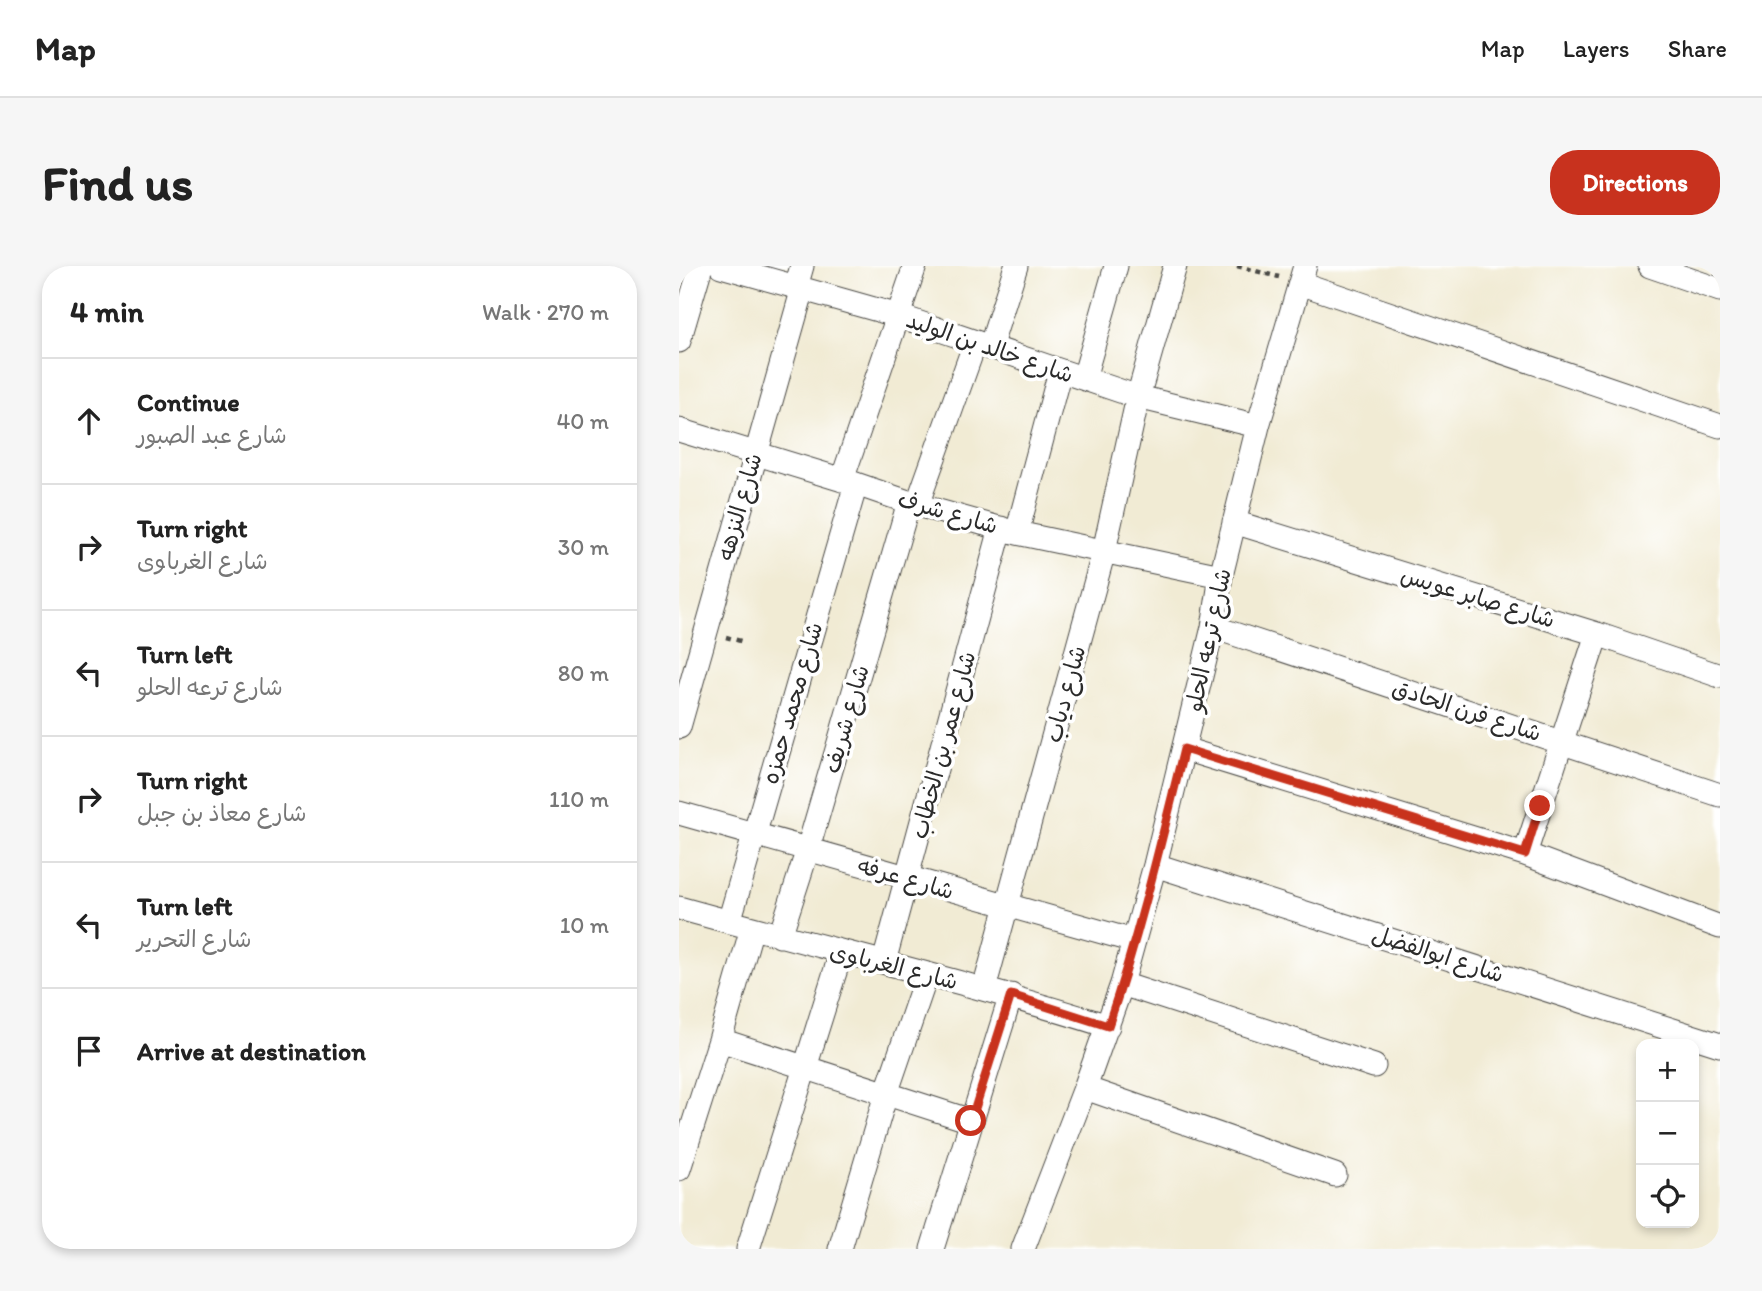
<!DOCTYPE html>
<meta charset="utf-8">
<style>
:root{--surface:#fff;--page:#f6f6f6;--text:#222;--muted:#767676;--line:#e0e0e0;--accent:#c8321e}
body{margin:0;font-family:Itim,"Playpen Sans Arabic",sans-serif;background:var(--page);color:var(--text)}
.controls{position:absolute;right:21px;bottom:21px;display:grid;overflow:hidden;border-radius:14px;box-shadow:0 4px 10px #0003}
.controls button{width:63px;height:63px;display:grid;place-items:center;padding:0;border:0;border-bottom:2px solid var(--line);background:var(--surface);color:var(--text);font:35px sans-serif}
.stop{position:absolute;width:21px;height:21px;margin:-16px;border:5px solid #c8321e;border-radius:50%;background:#fff}
.stop.end{background:#c8321e;border-color:#fff;box-shadow:0 2px 7px #0008}
.list{margin:0;padding:0;list-style:none}
h2{display:flex;justify-content:space-between;align-items:center;height:91px;margin:0;padding:0 28px;font-size:30px}
h2 small{font-size:23px;font-weight:400;color:var(--muted)}
.list li{display:grid;grid-template-columns:46px 1fr auto;gap:21px;align-items:center;box-sizing:border-box;height:126px;padding:0 28px;border-top:2px solid var(--line)}
.list b{display:block;font-size:26px;white-space:nowrap}
.list p{margin:0;font-size:23px;white-space:nowrap;color:var(--muted)}
.list em{font-size:23px;font-style:normal;color:var(--muted)}
.icon{flex:none;width:38px;height:38px;fill:none;stroke:currentColor;stroke-width:2;stroke-linecap:round;stroke-linejoin:round}
.map{position:relative;flex:none;width:1041px;height:983px;overflow:hidden;border-radius:28px}
header{display:flex;align-items:center;gap:42px;box-sizing:border-box;height:98px;padding:0 35px;background:var(--surface);border-bottom:2px solid var(--line)}
header strong{font-size:33px}
nav{display:flex;gap:38px;margin-inline-start:auto;font-size:24px}
.intro{display:flex;align-items:center;justify-content:space-between;box-sizing:border-box;height:168px;padding:0 42px}
h1{margin:0;font-size:49px}
.button{padding:18px 32px;border-radius:28px;background:var(--accent);color:#fff;font-size:24px;font-weight:700}
main{display:flex;gap:42px;padding:0 42px}
aside{flex:1;background:var(--surface);border-radius:28px;box-shadow:0 4px 10px #0003}
.map>svg:first-child{display:block}
</style>
<header>
<strong>Map</strong>
<nav><a>Map</a><a>Layers</a><a>Share</a></nav>
</header>
<div class="intro"><h1>Find us</h1><a class="button">Directions</a></div>
<main>
<aside>
<h2>4 min<small>Walk · 270 m</small></h2>
<ul class="list">
<li><svg class="icon" aria-label="ahead" viewBox="0 0 24 24"><path d="M12 20V5M6 11l6-6 6 6"/></svg><div><b>Continue</b><p>شارع عبد الصبور</p></div><em>40 m</em></li>
<li><svg class="icon" aria-label="right" viewBox="0 0 24 24"><path d="M7 20v-9h11M14 6l5 5-5 5"/></svg><div><b>Turn right</b><p>شارع الغرباوى</p></div><em>30 m</em></li>
<li><svg class="icon" aria-label="left" viewBox="0 0 24 24"><path d="M17 20v-9H6M10 6l-5 5 5 5"/></svg><div><b>Turn left</b><p>شارع ترعه الحلو</p></div><em>80 m</em></li>
<li><svg class="icon" aria-label="right" viewBox="0 0 24 24"><path d="M7 20v-9h11M14 6l5 5-5 5"/></svg><div><b>Turn right</b><p>شارع معاذ بن جبل</p></div><em>110 m</em></li>
<li><svg class="icon" aria-label="left" viewBox="0 0 24 24"><path d="M17 20v-9H6M10 6l-5 5 5 5"/></svg><div><b>Turn left</b><p>شارع التحرير</p></div><em>10 m</em></li>
<li><svg class="icon" aria-label="arrive" viewBox="0 0 24 24"><path d="M6 21V4h12l-3 4 3 4H6"/></svg><div><b>Arrive at destination</b></div></li>
</ul>
</aside>
<div class="map">
<svg width="1041" height="983" viewBox="0 0 1041 983">
<rect width="100%" height="100%" fill="#fff"/>
<filter id="ink" filterUnits="userSpaceOnUse"><feTurbulence type="fractalNoise" baseFrequency=".0143" numOctaves="2"/><feDisplacementMap in="SourceGraphic" scale="14" xChannelSelector="R" yChannelSelector="G"/><feConvolveMatrix kernelMatrix="1 2 1 2 8 2 1 2 1" color-interpolation-filters="sRGB"/></filter>
<filter id="wash" filterUnits="userSpaceOnUse"><feTurbulence type="fractalNoise" baseFrequency=".00686" numOctaves="4" result="noise"/><feDisplacementMap in="SourceGraphic" scale="28" xChannelSelector="R" yChannelSelector="G"/><feGaussianBlur stdDeviation="1.57" result="paint"/><feColorMatrix in="noise" values="0 0 0 0 0 0 0 0 0 0 0 0 0 0 0 0 0 1.4 0 .05"/><feComposite in="paint" operator="in"/></filter>
<g filter="url(#wash)">
<rect width="100%" height="100%" fill="#f1ebd4"/>
</g>
<g filter="url(#ink)">
<g fill="none" stroke-linecap="round" stroke-linejoin="round">
<g stroke="#494844" stroke-width="25">
<path id="minor" d="M42 0 220 50 459 131 579 160
M971 0 1041 24
M621 17 1041 160
M117 21 123 0
M0 75 22 0
M311 82 337 0
M405 112 437 0
M0 164 177 218 238 239 338 267 542 310
M163 214 236 0
M238 239 296 77
M555 256 918 368 1041 410
M338 267 381 105
M534 361 1041 529
M0 461 124 22
M505 483 846 588 1041 661
M0 547 455 675
M846 588 918 368
M476 599 1041 779
M0 642C143 682 287 715 429 760
M50 656 177 218
M101 670 129 583 230 236
M205 696 322 262
M443 718 695 800
M305 723 425 285 459 131 496 0
M41 774 292 855
M406 822 656 909
M0 903 41 774 73 662
M69 983 162 687
M161 983 207 828 248 708
M253 983 332 729
M344 983 406 822 443 718 476 599 534 361 542 310 579 160 626 0"/>
</g>
<path stroke="#494844" stroke-width="4.5" stroke-dasharray="5 5" stroke-linecap="butt" d="M558 0 600 11
M47 371 65 376"/>
<use href="#minor" stroke="#fff" stroke-width="23"/>
</g>
</g>
<g fill="none" stroke-linecap="round" stroke-linejoin="round" filter="url(#ink)">
<path stroke="#c8321e" stroke-width="9" d="M292 855 332 729 429 760C460 669 482 576 505 483L846 588 861 540"/>
</g>
<g text-anchor="middle" dominant-baseline="central" stroke-width="7" stroke-linejoin="round" paint-order="stroke">
<g font-size="23" fill="#2b2b2b" stroke="#fff">
<text transform="translate(311 81) rotate(19)">شارع خالد بن الوليد</text>
<text transform="translate(60 241) rotate(-74)">شارع النزهه</text>
<text transform="translate(269 246) rotate(16)">شارع شرف</text>
<text transform="translate(799 331) rotate(17)">شارع صابر عويس</text>
<text transform="translate(529 374) rotate(-78)">شارع ترعه الحلو</text>
<text transform="translate(386 428) rotate(-75)">شارع دياب</text>
<text transform="translate(113 437) rotate(-74)">شارع محمد حمزه</text>
<text transform="translate(788 444) rotate(18)">شارع فرن الحادق</text>
<text transform="translate(167 453) rotate(-74)">شارع شريف</text>
<text transform="translate(264 479) rotate(-75)">شارع عمر بن الخطاب</text>
<text transform="translate(227 612) rotate(16)">شارع عرفه</text>
<text transform="translate(759 688) rotate(18)">شارع ابوالفضل</text>
<text transform="translate(215 700) rotate(14)">شارع الغرباوى</text>
</g>
</g>
</svg>
<div class="controls">
<button>+</button>
<button>−</button>
<button><svg class="icon" aria-label="locate" viewBox="0 0 24 24"><circle cx="12" cy="12" r="6"/><path d="M12 2v4M12 18v4M2 12h4M18 12h4"/></svg></button>
</div>
<div class="stop" style="left:292px;top:855px"></div>
<div class="stop end" style="left:861px;top:540px"></div>
</div>
</main>
